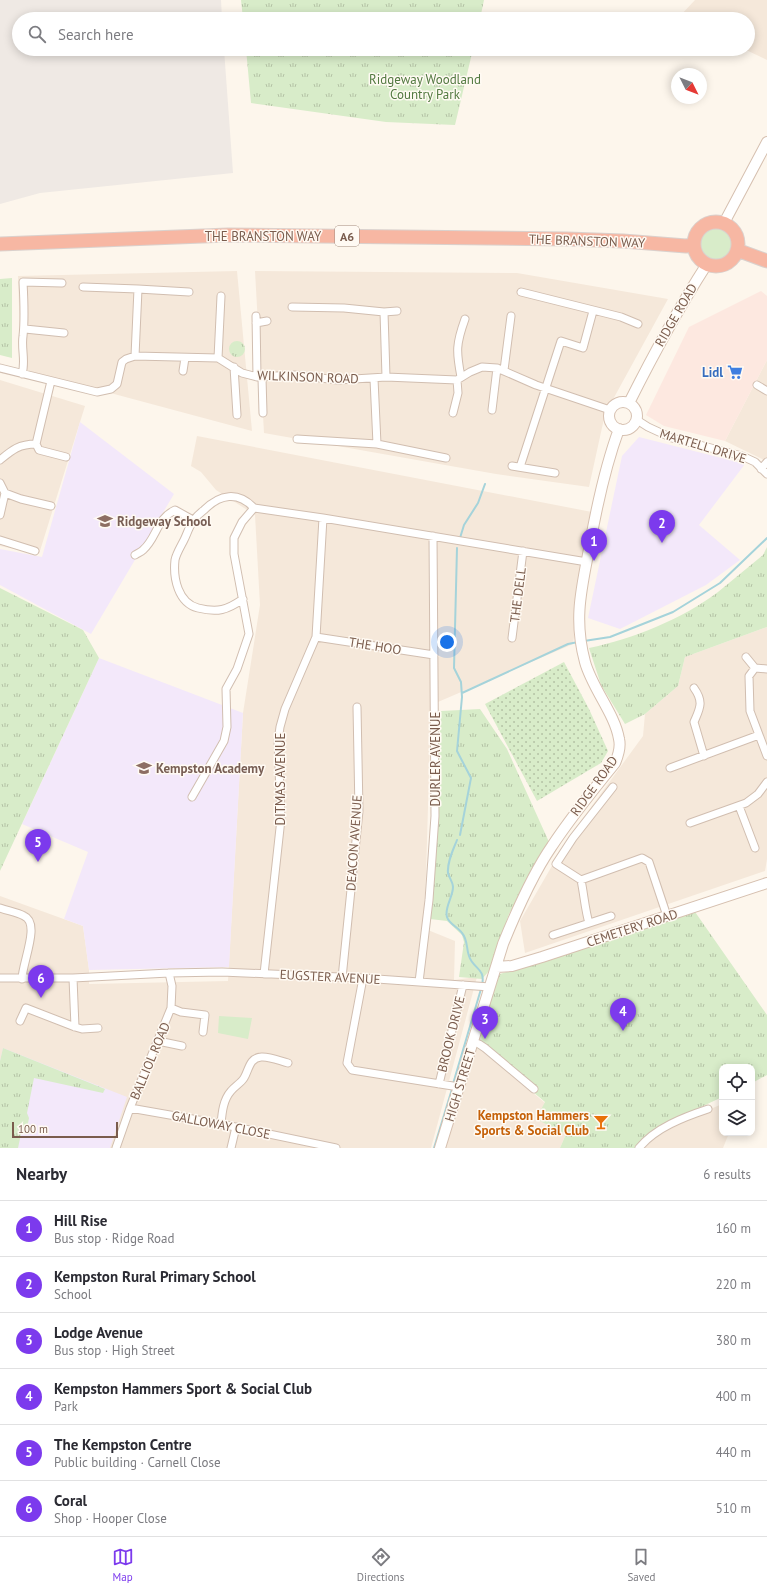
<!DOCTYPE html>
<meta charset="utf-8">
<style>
:root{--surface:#fff;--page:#f7f7f7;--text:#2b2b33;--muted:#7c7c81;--line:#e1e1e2;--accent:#7c3aed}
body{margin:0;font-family:"PT Sans",sans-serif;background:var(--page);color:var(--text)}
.controls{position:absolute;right:12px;bottom:12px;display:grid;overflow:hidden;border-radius:8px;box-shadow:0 2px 10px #0003}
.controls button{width:36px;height:36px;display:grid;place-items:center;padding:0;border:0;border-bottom:1px solid var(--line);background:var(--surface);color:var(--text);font:20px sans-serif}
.compass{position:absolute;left:671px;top:68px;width:36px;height:36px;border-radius:50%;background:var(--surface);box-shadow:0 2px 10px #0003;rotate:132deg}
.scale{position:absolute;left:12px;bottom:10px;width:106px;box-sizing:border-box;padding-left:4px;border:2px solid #7a5c4d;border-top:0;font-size:11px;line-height:14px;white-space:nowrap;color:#7a5c4d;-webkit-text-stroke:3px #fffaf3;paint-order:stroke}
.you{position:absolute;left:447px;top:642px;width:14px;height:14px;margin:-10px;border:3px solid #fff;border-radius:50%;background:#1a73e8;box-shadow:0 0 0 6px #1a73e833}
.badge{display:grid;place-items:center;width:26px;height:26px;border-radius:50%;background:var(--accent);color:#fff;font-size:13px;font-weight:700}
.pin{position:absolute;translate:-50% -33px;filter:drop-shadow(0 1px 2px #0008)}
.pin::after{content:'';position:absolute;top:21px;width:14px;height:12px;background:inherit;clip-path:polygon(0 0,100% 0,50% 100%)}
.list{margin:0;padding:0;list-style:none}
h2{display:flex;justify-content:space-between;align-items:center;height:52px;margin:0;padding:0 16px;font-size:17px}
h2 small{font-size:13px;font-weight:400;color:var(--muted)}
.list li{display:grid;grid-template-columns:26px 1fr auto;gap:12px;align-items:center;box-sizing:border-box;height:56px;padding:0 16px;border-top:1px solid var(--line)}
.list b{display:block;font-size:15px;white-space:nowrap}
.list p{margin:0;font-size:13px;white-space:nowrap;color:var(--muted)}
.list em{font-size:13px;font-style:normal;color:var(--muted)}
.icon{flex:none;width:22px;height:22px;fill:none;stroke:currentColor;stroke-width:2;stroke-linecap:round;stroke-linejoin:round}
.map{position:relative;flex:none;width:767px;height:1148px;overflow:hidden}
.search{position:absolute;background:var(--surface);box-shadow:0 2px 10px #0003;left:12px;right:12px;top:12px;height:44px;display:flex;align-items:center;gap:10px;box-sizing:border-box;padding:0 14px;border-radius:22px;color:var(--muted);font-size:15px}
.sheet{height:388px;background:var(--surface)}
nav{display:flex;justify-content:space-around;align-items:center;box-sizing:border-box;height:56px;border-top:1px solid var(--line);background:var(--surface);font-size:11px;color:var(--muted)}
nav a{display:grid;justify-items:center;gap:2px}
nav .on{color:var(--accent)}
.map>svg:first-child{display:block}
</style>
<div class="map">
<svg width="767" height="1148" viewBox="0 0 767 1148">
<defs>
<pattern id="park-tufts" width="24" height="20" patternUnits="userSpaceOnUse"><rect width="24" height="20" fill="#d8ecc9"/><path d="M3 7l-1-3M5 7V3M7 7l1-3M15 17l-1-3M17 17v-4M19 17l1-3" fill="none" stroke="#b4c2a5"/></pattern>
<pattern id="garden-dots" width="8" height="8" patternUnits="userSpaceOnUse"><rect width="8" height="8" fill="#d8ecc9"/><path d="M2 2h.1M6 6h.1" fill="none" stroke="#b4c2a5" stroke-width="1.8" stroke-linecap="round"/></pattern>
</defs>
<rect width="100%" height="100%" fill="#fdf6ec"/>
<path fill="#f5e8da" d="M695 0H767V60L744 49H748V19H683L679 17Z
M237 271 252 431 21 369 18 276Z
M255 271 517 273 668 299 605 414 589 487 496 474 264 433Z
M767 360V464L762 459 725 441Z
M0 380 85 406 39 554 0 546Z
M197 436 592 512 573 644 431 705 426 875 423 928 455 941 454 980 477 977 431 1148H0V896L83 926 89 970V984L228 981 243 713 260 605 255 515 216 490 201 472 191 466Z
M767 627V859L765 871 525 953 520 921 567 840 643 736 645 714 678 686 685 657Z
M474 1047 484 1051 545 1103 537 1119 566 1134 560 1148H444Z
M722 1104V1133H729L723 1148H642L646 1143 688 1119Z"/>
<path fill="#fde8e0" d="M761 291 767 296V360L725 441 664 426 646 415 689 327Z"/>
<path fill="#efe9e4" d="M0 0H221L222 19H19V49H224L233 173 40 193 0 204Z"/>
<path fill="#f3e8fa" d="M80 422 174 494 91 634 0 585V549L42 557Z
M639 437 745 464 699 525 740 560 706 585 620 629 588 618 622 456Z
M99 658 243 713 229 967 89 970 83 926 64 919 88 852 22 824Z
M3 1048 127 1097 110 1148H0V1061Z"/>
<path fill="#d8ecc9" d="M698 245a17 17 0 1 1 34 0a17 17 0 1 1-34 0Z
M219 1016 252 1018 248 1039 218 1033Z"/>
<path fill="url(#park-tufts)" d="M241 0H484L480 19H243Z
M246 49H473L455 125 386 122 251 103Z
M12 278V358L0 355V279Z
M229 349a8 8 0 1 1 16 0a8 8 0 1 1-16 0Z
M767 547V627L685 657 678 686 645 714 625 724 601 685 589 648C633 639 682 619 718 592 733 580 748 567 763 555Z
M0 588 83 630 99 658 0 871Z
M480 709 507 749 549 842 509 914 489 971 482 979 459 977 464 942 462 935 447 921 430 919 441 711Z
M693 909 767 1015V1075L752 1083V1067H722V1097C696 1110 654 1126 636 1148H560L566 1134 536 1119 545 1102 484 1051 474 1047 492 991 500 974Z
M3 1048 105 1089 103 1093 34 1078 27 1113 29 1118 26 1134H21L18 1148H0V1061Z"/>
<path fill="url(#garden-dots)" d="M564 662 589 709 608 751 601 763 537 801 485 704Z"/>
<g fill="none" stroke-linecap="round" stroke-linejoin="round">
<path stroke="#a5d3da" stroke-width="2" d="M460 538 464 525 478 503 485 484
M457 548 454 668 461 682 462 697 457 751 471 778 460 835
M584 641 610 637 673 612 720 583 767 538
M462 693 568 644 578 642
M457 840C453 850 447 862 448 873 449 878 453 882 453 887 453 897 444 908 447 917 449 924 458 927 462 933 468 940 466 948 469 956 473 969 486 968 482 985
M453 1084 481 989
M434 1148 452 1089"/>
<g stroke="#d1beb0" stroke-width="9">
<path id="street" d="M83 287 138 289
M521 292 621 317 638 324
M292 307 344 308 384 312 386 377
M384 312 397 311
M256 316 257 377
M256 323 267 321
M25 329 64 333
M135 356 138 289 189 292
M218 358 221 296
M234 367 237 415
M0 368 97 392 111 389 117 384 122 362 126 359 135 356 218 358 242 373 257 377 294 375 338 380 386 377 457 380 470 372 482 367 497 368 536 385 610 410
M504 370 511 316
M183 371 185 358
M22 374C26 361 21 349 23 336 25 318 24 300 23 282L62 283
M461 377C456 351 456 344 465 319
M262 378 263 413
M757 385 767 391
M492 410 497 368
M453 413 458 393 457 380
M637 420 648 427 672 438 742 456 755 462 767 474
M297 439 377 444 374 379
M36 444 39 450 66 457
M377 444 446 458
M0 460C12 450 19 444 36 444L51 381
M512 466 555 473
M520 467 561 341 583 348 593 311
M761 469 767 462
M0 483 5 493 0 515
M5 493 21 499 51 506
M254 508 323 518 587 562
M0 540 35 551
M135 555C138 553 141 552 143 550 157 538 156 519 175 510L193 520
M316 637 434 655
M512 638 523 551
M746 657 755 668 767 669
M755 668 749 676 750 711 767 756
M694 688C704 702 700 708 694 722L704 756
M670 768 759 735
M192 797 224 741 227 727 226 689 237 669 249 634 234 554V538L242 522 254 508C238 491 220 494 204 510 200 513 196 517 193 521 189 527 187 534 184 540 181 546 176 554 175 560 173 578 178 603 198 608 218 613 227 610 243 599
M739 806 755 848
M690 823 746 803 758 794 767 782
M581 880 556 864 573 838 613 787
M0 908C8 911 17 912 24 916 41 923 22 963 22 979
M589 923C585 910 584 894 581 880L642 858 649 862 667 916
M553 935 611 916
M264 974 281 819 278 741 280 727 285 709 316 637 323 518
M0 978H73L169 973 222 972 363 978 490 987
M73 978 75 1027
M342 978 359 811 357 707
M363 978 347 1063 352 1070 459 1087
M419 982 429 900 435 816 433 536
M171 1008 181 1012 205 1015 203 1032
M20 1021 26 1008 75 1027 82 1029 98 1028
M158 1041 182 1046
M473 1042 479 1044 485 1048 534 1089
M439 1084 463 985
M130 1108 221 1124 336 1148
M221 1124C222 1113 223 1100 231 1091 235 1086 241 1083 244 1078 249 1070 249 1058 261 1057 269 1056 280 1061 288 1063
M116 1148 130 1108 171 1008 172 986 169 973
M231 1148 236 1127
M639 1148C655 1128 684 1117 708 1109"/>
</g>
<g stroke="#d6c0b0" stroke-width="12">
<path id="secondary" d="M724 223 767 142
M609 416a14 14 0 1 1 28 0a14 14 0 1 1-28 0Z
M629 403C653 355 678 309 707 264
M496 967 512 966 542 957 767 883
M440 1148 503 944C516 912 532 875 552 846 571 817 593 790 615 763 618 756 621 747 619 739 615 714 592 688 585 662 573 618 582 587 590 544 597 505 605 467 619 429"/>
</g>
<g stroke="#dad1cd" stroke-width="15">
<path id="highway" d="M694 244a22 22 0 1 1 44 0a22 22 0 1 1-44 0Z
M0 244 228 235 567 239 623 241 686 246 693 245
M737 250 767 261"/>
</g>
<use href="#street" stroke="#fff" stroke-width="7"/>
<use href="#secondary" stroke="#fff" stroke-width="10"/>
<use href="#highway" stroke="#f7b7a3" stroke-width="13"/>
</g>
<defs>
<g id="supermarket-bare" transform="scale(1.2)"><path d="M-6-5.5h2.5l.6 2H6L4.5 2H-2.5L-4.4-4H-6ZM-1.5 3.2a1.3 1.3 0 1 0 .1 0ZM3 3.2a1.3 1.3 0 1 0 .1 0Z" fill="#3f7fe0" stroke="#fffaf3" stroke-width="2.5" paint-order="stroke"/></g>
<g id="school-bare" transform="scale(1.2)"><path d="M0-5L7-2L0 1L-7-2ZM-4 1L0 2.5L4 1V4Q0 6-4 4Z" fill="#8d6e63" stroke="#fffaf3" stroke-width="2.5" paint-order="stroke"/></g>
<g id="bar-bare" transform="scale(1.2)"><path d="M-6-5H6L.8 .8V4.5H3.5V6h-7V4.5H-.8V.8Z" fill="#e8710a" stroke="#fffaf3" stroke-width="2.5" paint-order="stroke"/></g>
</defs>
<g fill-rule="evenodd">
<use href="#supermarket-bare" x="735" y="372"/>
<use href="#school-bare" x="105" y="521"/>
<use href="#school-bare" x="144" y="768"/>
<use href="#bar-bare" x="601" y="1122"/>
</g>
<g text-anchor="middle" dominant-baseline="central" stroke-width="3" stroke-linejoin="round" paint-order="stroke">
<rect fill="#fffaf3" stroke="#a28b7f" stroke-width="1" x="335" y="226" width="24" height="20" rx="3"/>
<g font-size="12" font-weight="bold" fill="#7a5c4d">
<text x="347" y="236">A6</text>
</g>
<g font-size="13" fill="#537a41" stroke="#fffaf3">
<text x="425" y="79">Ridgeway Woodland<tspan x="425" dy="15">Country Park</tspan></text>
</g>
<g font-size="13" fill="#7a5c4d" stroke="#fffaf3">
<text x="263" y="236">THE BRANSTON WAY</text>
<text transform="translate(587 241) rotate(2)">THE BRANSTON WAY</text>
<text transform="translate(676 315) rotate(-60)">RIDGE ROAD</text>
<text transform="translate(308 377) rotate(2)">WILKINSON ROAD</text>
<text transform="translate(703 446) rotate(17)">MARTELL DRIVE</text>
<text transform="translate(518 595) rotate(-83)">THE DELL</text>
<text transform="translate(375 646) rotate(9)">THE HOO</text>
<text transform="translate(435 759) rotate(-90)">DURLER AVENUE</text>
<text transform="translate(280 779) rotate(-90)">DITMAS AVENUE</text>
<text transform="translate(594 786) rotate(-54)">RIDGE ROAD</text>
<text transform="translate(354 843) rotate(-86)">DEACON AVENUE</text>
<text transform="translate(632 928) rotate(-18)">CEMETERY ROAD</text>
<text transform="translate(330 977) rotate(3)">EUGSTER AVENUE</text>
<text transform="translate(451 1034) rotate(-76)">BROOK DRIVE</text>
<text transform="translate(150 1061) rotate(-67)">BALLIOL ROAD</text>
<text transform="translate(460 1085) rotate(-73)">HIGH STREET</text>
<text transform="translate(221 1125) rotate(11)">GALLOWAY CLOSE</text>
</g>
<g font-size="13" font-weight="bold" fill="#366cbe" stroke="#fffaf3" text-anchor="end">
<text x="723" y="372">Lidl</text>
</g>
<g font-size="13" font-weight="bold" fill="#785e54" stroke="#fffaf3" text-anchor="start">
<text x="117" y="521">Ridgeway School</text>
<text x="156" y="768">Kempston Academy</text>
</g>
<g font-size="13" font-weight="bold" fill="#c56008" stroke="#fffaf3" text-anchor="end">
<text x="589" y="1115">Kempston Hammers<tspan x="589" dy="15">Sports &amp; Social Club</tspan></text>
</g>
</g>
</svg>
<div class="controls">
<button><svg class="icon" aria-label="locate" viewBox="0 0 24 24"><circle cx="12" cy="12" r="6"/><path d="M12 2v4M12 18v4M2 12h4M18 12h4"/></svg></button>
<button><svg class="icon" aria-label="layers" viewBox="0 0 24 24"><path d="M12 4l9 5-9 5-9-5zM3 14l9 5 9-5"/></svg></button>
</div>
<svg class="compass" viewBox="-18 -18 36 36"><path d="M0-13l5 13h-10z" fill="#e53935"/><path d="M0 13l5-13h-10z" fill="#7c7c81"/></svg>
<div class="scale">100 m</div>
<div class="you"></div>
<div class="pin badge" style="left:594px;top:561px">1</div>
<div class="pin badge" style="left:662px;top:543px">2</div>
<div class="pin badge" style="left:485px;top:1039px">3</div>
<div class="pin badge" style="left:623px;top:1031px">4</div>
<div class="pin badge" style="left:38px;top:862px">5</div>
<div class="pin badge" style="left:41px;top:998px">6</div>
<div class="search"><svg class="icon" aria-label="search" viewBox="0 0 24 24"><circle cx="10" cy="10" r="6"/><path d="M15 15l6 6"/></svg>Search here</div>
</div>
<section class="sheet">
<h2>Nearby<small>6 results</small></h2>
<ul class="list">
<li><span class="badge">1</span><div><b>Hill Rise</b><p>Bus stop · Ridge Road</p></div><em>160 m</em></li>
<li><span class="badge">2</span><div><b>Kempston Rural Primary School</b><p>School</p></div><em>220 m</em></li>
<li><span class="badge">3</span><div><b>Lodge Avenue</b><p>Bus stop · High Street</p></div><em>380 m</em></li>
<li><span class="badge">4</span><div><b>Kempston Hammers Sport &amp; Social Club</b><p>Park</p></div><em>400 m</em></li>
<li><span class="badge">5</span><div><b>The Kempston Centre</b><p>Public building · Carnell Close</p></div><em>440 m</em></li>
<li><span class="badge">6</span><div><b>Coral</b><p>Shop · Hooper Close</p></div><em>510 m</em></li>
</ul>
</section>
<nav>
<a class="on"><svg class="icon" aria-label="map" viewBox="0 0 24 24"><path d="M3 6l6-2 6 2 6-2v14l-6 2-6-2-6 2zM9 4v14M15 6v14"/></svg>Map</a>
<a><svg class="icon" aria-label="directions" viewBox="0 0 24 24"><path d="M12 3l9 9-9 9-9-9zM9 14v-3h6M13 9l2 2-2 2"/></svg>Directions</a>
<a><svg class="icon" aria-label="saved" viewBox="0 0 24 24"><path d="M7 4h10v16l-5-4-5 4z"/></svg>Saved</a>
</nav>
